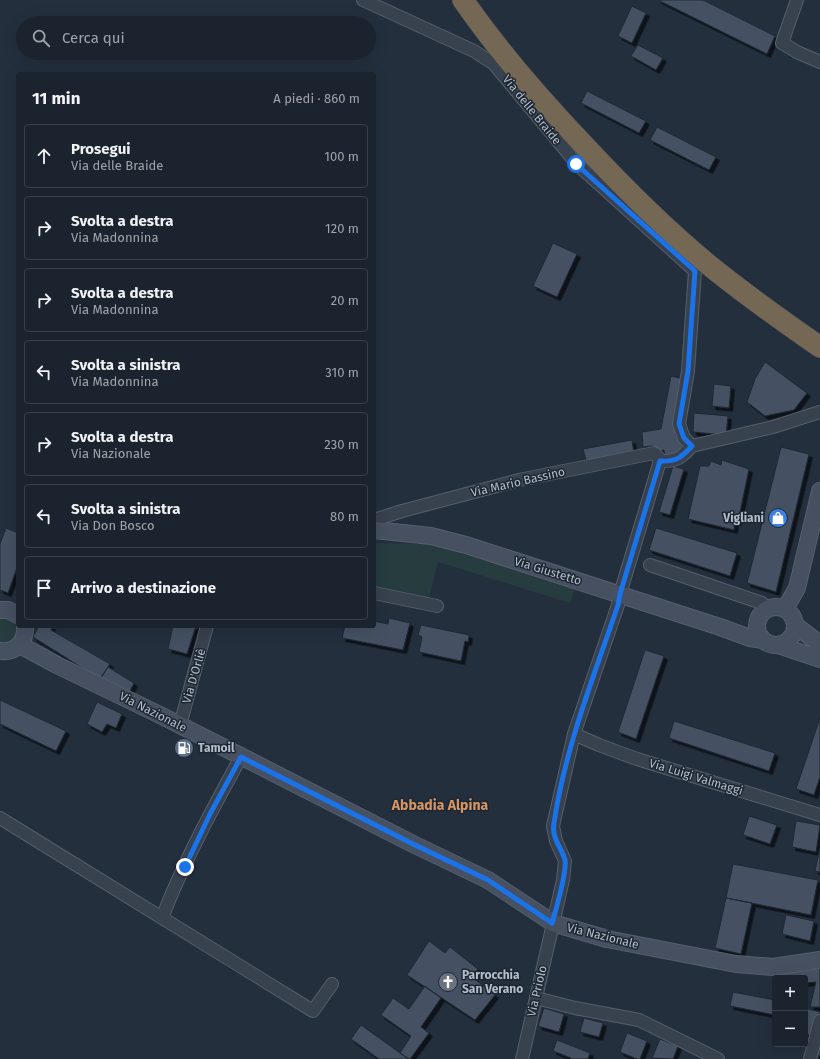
<!DOCTYPE html>
<html lang="it">
<meta charset="utf-8">
<style>
:root{--surface:#1b232e;--page:#282f3a;--text:#f1f3f6;--muted:#a0a4aa;--line:#39404a}
body{margin:0;font-family:"Fira Sans",sans-serif;background:var(--page);color:var(--text)}
.controls{position:absolute;right:12px;bottom:12px;display:grid;overflow:hidden;border-radius:4px;box-shadow:0 4px 16px #0002}
.controls button{width:36px;height:36px;display:grid;place-items:center;padding:0;border:0;border-bottom:1px solid var(--line);background:var(--surface);color:var(--text);font:20px sans-serif}
.stop{position:absolute;width:12px;height:12px;margin:-9px;border:3px solid #1a73e8;border-radius:50%;background:#fff}
.stop.end{background:#1a73e8;border-color:#fff;box-shadow:0 1px 4px #0008}
.list{margin:0;padding:0;list-style:none}
h2{display:flex;justify-content:space-between;align-items:center;height:52px;margin:0;padding:0 16px;font-size:17px}
h2 small{font-size:13px;font-weight:400;color:var(--muted)}
.list li{display:grid;grid-template-columns:26px 1fr auto;gap:12px;align-items:center;box-sizing:border-box;height:64px;margin:0 8px 8px;padding:0 8px;border:1px solid var(--line);border-radius:4px}
.list b{display:block;font-size:15px;white-space:nowrap}
.list p{margin:0;font-size:13px;white-space:nowrap;color:var(--muted)}
.list em{font-size:13px;font-style:normal;color:var(--muted)}
.icon{flex:none;width:22px;height:22px;fill:none;stroke:currentColor;stroke-width:2;stroke-linecap:round;stroke-linejoin:round}
.map{position:relative;flex:none;width:820px;height:1059px;overflow:hidden}
.search{position:absolute;background:var(--surface);box-shadow:0 4px 16px #0002;left:16px;top:16px;width:360px;height:44px;display:flex;align-items:center;gap:10px;box-sizing:border-box;padding:0 14px;border-radius:22px;color:var(--muted);font-size:15px}
.panel{position:absolute;background:var(--surface);box-shadow:0 4px 16px #0002;left:16px;top:72px;width:360px;height:556px;border-radius:4px}
.map>svg:first-child{display:block}
</style>
<div class="map">
<svg width="820" height="1059" viewBox="0 0 820 1059">
<defs>
<filter id="shadow"><feDropShadow dx="3.5" dy="3.5" stdDeviation="0" flood-color="#0009"/></filter>
</defs>
<rect width="100%" height="100%" fill="#242f3e"/>
<path fill="#263c3f" d="M374 543 432 544 575 588 570 603 438 562 429 598 374 588Z
M0 617C11 616 21 624 17 636 16 639 13 641 10 644H0Z"/>
<path fill="#455162" stroke="#1f2835" filter="url(#shadow)" d="M658 0H703L775 36 767 54Z
M632 6 646 13 632 43 618 36Z
M638 45 663 58 656 70 631 56Z
M587 91 646 121 639 133 581 103Z
M657 127 716 157 709 170 650 140Z
M553 243 577 254 557 297 533 286Z
M765 362 807 393 794 410 765 416 747 402 755 379Z
M671 376 683 379 675 424 676 436H682V451L665 459 664 450 653 452V446L643 447 642 432 661 429Z
M714 384 731 386 729 408 712 406Z
M694 413 728 416 726 435 693 432Z
M632 440 634 454 587 464 583 449Z
M781 447 809 454 776 592 747 583Z
M722 460 749 469 738 522 735 521 734 530 688 519 700 466H709L711 461 721 465Z
M673 466 684 469 670 515 659 512Z
M6 528 18 533V565L8 593 0 590V544Z
M656 528 737 553 730 576 649 550Z
M389 618 410 623 403 650 342 638 345 626H374V621L388 624Z
M421 625 469 635 468 642 465 641 461 661 419 652 422 637 418 635Z
M39 626H52L51 630 110 664 100 679 33 637Z
M173 626H196L187 654 168 649Z
M645 650 664 656 636 739 618 732Z
M108 667 134 683 129 693 100 679Z
M0 700 66 731 56 751 0 724Z
M97 702 122 714 116 728 107 724 102 732 87 724Z
M820 718V777L814 795 796 789Z
M674 721 775 753 769 771 669 738Z
M749 816 777 825 770 844 743 835Z
M796 821 820 825 816 852 792 847Z
M820 848V872L815 871Z
M733 864 818 880 811 915 726 898Z
M726 898 752 903 741 954 715 948Z
M786 915 814 921 810 941 782 934Z
M429 941 445 953 450 947 478 969 472 977 495 995 475 1020 407 975Z
M820 967V1007H810L816 982 805 983V978H775V985L774 986 773 972Z
M425 986 441 998 421 1027 429 1033 410 1059H409L400 1053 411 1036 381 1015 393 998 409 1009Z
M733 992 775 1000V1015L730 1006Z
M544 1008 564 1014 559 1032 538 1026Z
M805 1008 820 1012 813 1036 805 1034Z
M584 1018 603 1023 599 1037 580 1032Z
M361 1025 400 1053 409 1059H379L351 1039Z
M627 1033 647 1041 640 1059H637L620 1052Z
M820 1034V1056L815 1055Z
M660 1039 678 1046 673 1059 652 1058Z
M557 1040 590 1053 588 1059H570L571 1058 553 1051Z"/>
<g fill="none" stroke-linecap="round" stroke-linejoin="round">
<g stroke="#565f6c" stroke-width="14">
<path id="street" d="M363 0 474 51 494 64 577 164 695 271 688 371 679 424 684 438 692 446
M797 0 782 43 797 52 820 62
M692 446 773 427 820 412
M374 520 402 511 519 480 654 453 659 458 660 461
M650 565 762 603 768 609
M374 593 437 606
M180 725 207 626
M574 734 599 745 637 759 820 815
M0 818 313 1011 332 984
M162 918C183 863 213 808 241 757
M536 998 575 1008 639 1020 718 1059
M522 1059 563 880 565 861 556 841 553 826 574 734 618 605 620 594 660 461C676 462 681 458 692 446
M810 1059 820 1021"/>
</g>
<g stroke="#565f6c" stroke-width="18">
<path id="secondary" d="M374 530 431 536 466 545 720 627 750 638 763 640
M757 626a19 19 0 1 1 38 0a19 19 0 1 1-38 0Z
M785 609 797 588 820 491
M0 610H8L18 615
M795 625 820 644
M20 645 57 665 162 716 413 844 488 880 553 923 607 939 736 964 773 967 820 960
M778 645 820 659
M0 651C16 653 26 642 25 626"/>
</g>
<g stroke="#434c59" stroke-width="22">
<path id="highway" d="M463 0C499 52 540 99 583 144 624 188 668 232 715 270 749 297 784 322 820 347"/>
</g>
<use href="#street" stroke="#38414e" stroke-width="12"/>
<use href="#secondary" stroke="#465061" stroke-width="16"/>
<use href="#highway" stroke="#746855" stroke-width="21"/>
</g>
<g fill="none" stroke-linecap="round" stroke-linejoin="round">
<path stroke="#1a73e8" stroke-width="5" d="M185 867 210 814 241 757 413 844 488 880 552 923C556 910 567 871 565 860 562 848 551 838 554 823 565 748 594 676 618 605L620 594 660 461C676 462 681 458 692 446L684 438 679 424 688 371 695 271 576 164"/>
</g>
<defs>
<g id="shop-disc" transform="scale(1)"><circle r="9.5" fill="#3f7fe0" stroke="#1d2633"/><path d="M-5-2.5h2.3a2.7 3.5 0 0 1 5.4 0H5L5.5 6h-11ZM-1.5-2.5h3a1.5 2.3 0 0 0-3 0Z" fill="#fff"/></g>
<g id="fuel-disc" transform="scale(1)"><circle r="9.5" fill="#5c6f8a" stroke="#1d2633"/><path d="M-5.5-6h7V0h2V4h1.3V-2.5L3-4.5l.8-.8L6-3V5H2.5V1h-1V6h-7ZM-4.2-4.7v3.2H.2V-4.7Z" fill="#fff"/></g>
<g id="church-disc" transform="scale(1)"><circle r="9.5" fill="#6b7280" stroke="#1d2633"/><path d="M-1.2-6h2.4v3.5h3.3v2.4h-3.3V6h-2.4V-.1h-3.3v-2.4h3.3Z" fill="#fff"/></g>
</defs>
<g fill-rule="evenodd">
<use href="#shop-disc" x="778" y="518"/>
<use href="#fuel-disc" x="184" y="748"/>
<use href="#church-disc" x="448" y="982"/>
</g>
<g text-anchor="middle" dominant-baseline="central" stroke-width="3" stroke-linejoin="round" paint-order="stroke">
<g font-size="12" fill="#b4bcc9" stroke="#1d2633">
<text transform="translate(532 110) rotate(51)">Via delle Braide</text>
<text transform="translate(518 482) rotate(-13)">Via Mario Bassino</text>
<text transform="translate(548 571) rotate(17)">Via Giustetto</text>
<text transform="translate(194 676) rotate(-74)">Via D'Orliè</text>
<text transform="translate(153 712) rotate(27)">Via Nazionale</text>
<text transform="translate(696 777) rotate(17)">Via Luigi Valmaggi</text>
<text transform="translate(603 936) rotate(14)">Via Nazionale</text>
<text transform="translate(537 991) rotate(-77)">Via Priolo</text>
</g>
<g font-size="12" font-weight="bold" fill="#b4bcc9" stroke="#1d2633" text-anchor="start">
<text x="764" y="518" text-anchor="end">Vigliani</text>
<text x="198" y="748">Tamoil</text>
<text x="462" y="975">Parrocchia<tspan x="462" dy="14">San Verano</tspan></text>
</g>
<g font-size="14" font-weight="bold" fill="#d59563" stroke="#1d2633">
<text x="440" y="805">Abbadia Alpina</text>
</g>
</g>
</svg>
<div class="controls">
<button>+</button>
<button>−</button>
</div>
<div class="stop" style="left:576px;top:164px"></div>
<div class="stop end" style="left:185px;top:867px"></div>
<div class="search"><svg class="icon" aria-label="search" viewBox="0 0 24 24"><circle cx="10" cy="10" r="6"/><path d="M15 15l6 6"/></svg>Cerca qui</div>
<section class="panel">
<h2>11 min<small>A piedi · 860 m</small></h2>
<ul class="list">
<li><svg class="icon" aria-label="ahead" viewBox="0 0 24 24"><path d="M12 20V5M6 11l6-6 6 6"/></svg><div><b>Prosegui</b><p>Via delle Braide</p></div><em>100 m</em></li>
<li><svg class="icon" aria-label="right" viewBox="0 0 24 24"><path d="M7 20v-9h11M14 6l5 5-5 5"/></svg><div><b>Svolta a destra</b><p>Via Madonnina</p></div><em>120 m</em></li>
<li><svg class="icon" aria-label="right" viewBox="0 0 24 24"><path d="M7 20v-9h11M14 6l5 5-5 5"/></svg><div><b>Svolta a destra</b><p>Via Madonnina</p></div><em>20 m</em></li>
<li><svg class="icon" aria-label="left" viewBox="0 0 24 24"><path d="M17 20v-9H6M10 6l-5 5 5 5"/></svg><div><b>Svolta a sinistra</b><p>Via Madonnina</p></div><em>310 m</em></li>
<li><svg class="icon" aria-label="right" viewBox="0 0 24 24"><path d="M7 20v-9h11M14 6l5 5-5 5"/></svg><div><b>Svolta a destra</b><p>Via Nazionale</p></div><em>230 m</em></li>
<li><svg class="icon" aria-label="left" viewBox="0 0 24 24"><path d="M17 20v-9H6M10 6l-5 5 5 5"/></svg><div><b>Svolta a sinistra</b><p>Via Don Bosco</p></div><em>80 m</em></li>
<li><svg class="icon" aria-label="arrive" viewBox="0 0 24 24"><path d="M6 21V4h12l-3 4 3 4H6"/></svg><div><b>Arrivo a destinazione</b></div></li>
</ul>
</section>
</div>
